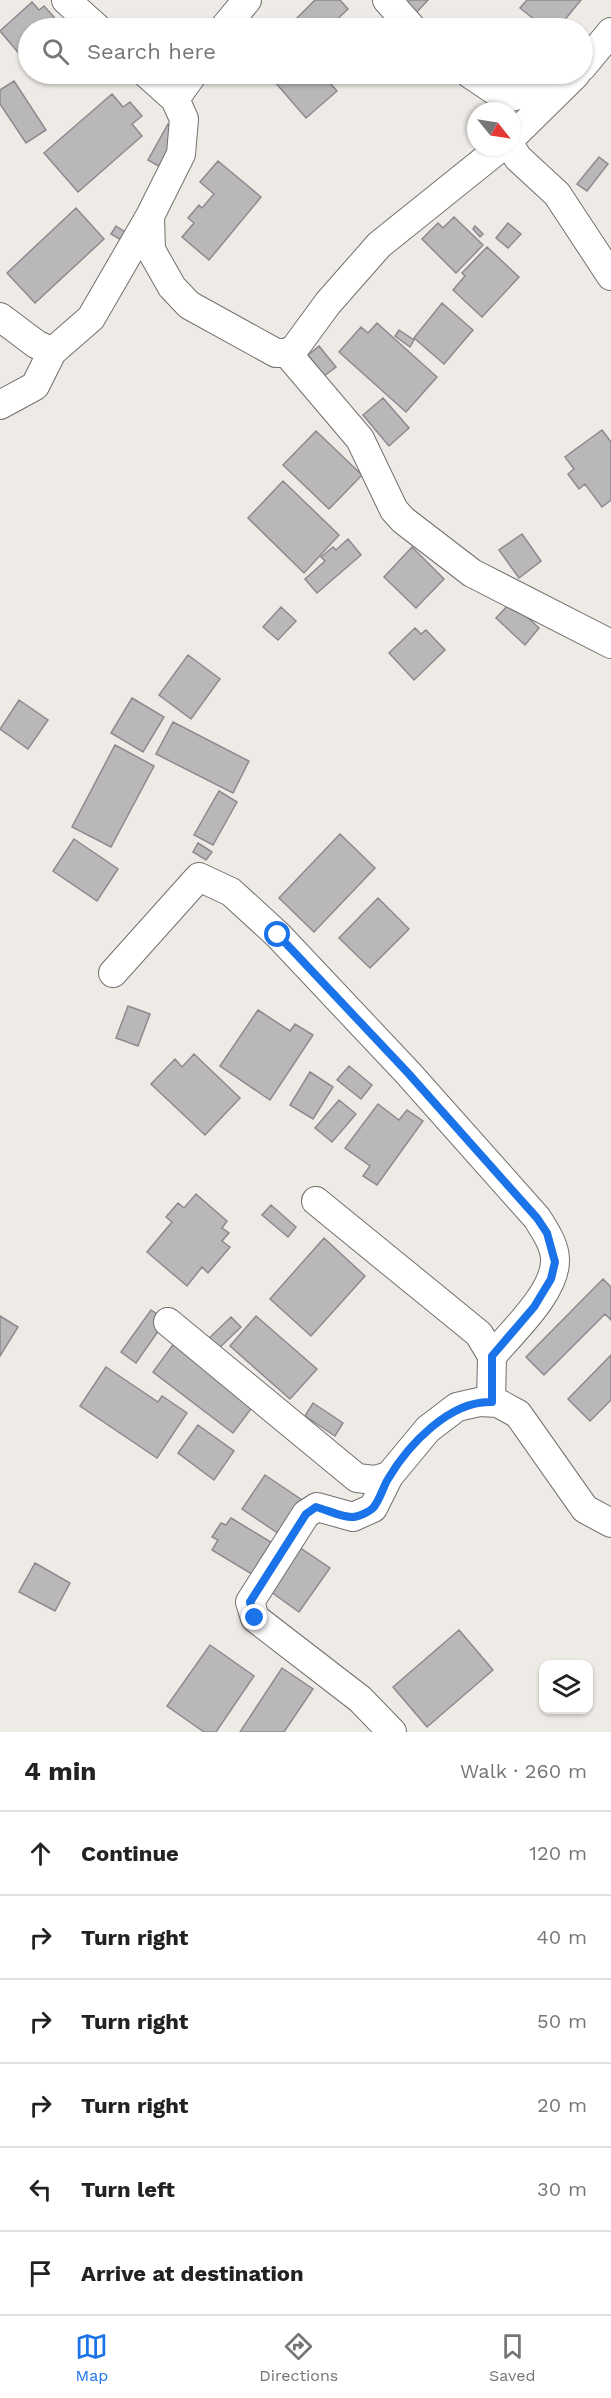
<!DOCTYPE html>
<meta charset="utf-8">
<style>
:root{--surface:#fff;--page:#f6f6f6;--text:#222;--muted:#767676;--line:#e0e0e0;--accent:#1a73e8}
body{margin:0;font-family:"Work Sans",sans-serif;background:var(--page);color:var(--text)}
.controls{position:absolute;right:18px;bottom:18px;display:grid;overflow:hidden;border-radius:12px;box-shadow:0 2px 4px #0004}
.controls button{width:54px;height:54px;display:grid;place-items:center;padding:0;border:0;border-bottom:2px solid var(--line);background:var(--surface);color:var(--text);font:30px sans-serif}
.compass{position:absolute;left:467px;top:102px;width:54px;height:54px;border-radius:50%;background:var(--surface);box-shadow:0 2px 4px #0004;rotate:120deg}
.stop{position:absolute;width:18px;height:18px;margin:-14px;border:4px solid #1a73e8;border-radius:50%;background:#fff}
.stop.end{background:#1a73e8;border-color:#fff;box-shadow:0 2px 6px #0008}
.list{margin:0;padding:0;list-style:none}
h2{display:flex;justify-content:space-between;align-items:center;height:78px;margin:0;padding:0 24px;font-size:26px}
h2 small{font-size:20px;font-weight:400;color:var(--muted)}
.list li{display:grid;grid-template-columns:39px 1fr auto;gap:18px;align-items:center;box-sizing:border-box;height:84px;padding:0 24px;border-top:2px solid var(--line)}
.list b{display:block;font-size:22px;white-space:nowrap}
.list em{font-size:20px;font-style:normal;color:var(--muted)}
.icon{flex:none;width:33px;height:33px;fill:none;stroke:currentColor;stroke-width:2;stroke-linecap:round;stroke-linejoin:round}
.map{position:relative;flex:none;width:611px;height:1732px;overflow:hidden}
.search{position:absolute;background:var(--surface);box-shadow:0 2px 4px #0004;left:18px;right:18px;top:18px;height:66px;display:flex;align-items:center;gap:15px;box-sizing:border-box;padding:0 21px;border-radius:33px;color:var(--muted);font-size:22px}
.sheet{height:582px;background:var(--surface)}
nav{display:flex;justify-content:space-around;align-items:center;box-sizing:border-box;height:84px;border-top:2px solid var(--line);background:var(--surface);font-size:16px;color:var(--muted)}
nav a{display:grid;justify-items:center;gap:3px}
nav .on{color:var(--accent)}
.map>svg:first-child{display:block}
</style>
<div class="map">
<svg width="611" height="1732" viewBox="0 0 611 1732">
<rect width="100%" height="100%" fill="#eeeae6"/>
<path fill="#bab7bb" stroke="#8d8a8e" stroke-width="1.5" d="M315 0H340L348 9 328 28H307L297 18Z
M410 0H428L414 15 404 6Z
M527 0H581L558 28H545L520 8Z
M32 2 39 10 44 6 54 17 49 22 55 28H28V52L22 57 0 31Z
M268 74H322L337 91 306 118Z
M490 74H533L511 95Z
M14 81 46 130 26 143 0 104V90Z
M112 94 123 107 130 102 142 116 132 124 142 136 78 192 44 153Z
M168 124 180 131 160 167 148 160Z
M599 157 608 164 587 191 577 184Z
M218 161 261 197 209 260 182 237 194 223 188 218 199 205 202 208 214 194 200 182Z
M76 208 104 239 35 303 7 273Z
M454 217 483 245 456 273 422 239 438 223 443 228Z
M508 223 521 234 508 248 496 238Z
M116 226 128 234 123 241 111 234Z
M475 226 483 234 480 237 473 229Z
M487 247 519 277 482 317 453 290 465 276 462 273Z
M442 303 473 330 444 364 414 338Z
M377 323 437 377 406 412 339 352 361 327 368 333Z
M399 330 414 340 410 347 395 336Z
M319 346 336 367 324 376 308 355Z
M383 398 409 428 389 446 363 415Z
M602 430 611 442V500L602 507 585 484 579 489 568 474 574 469 565 457Z
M316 431 362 475 329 509 283 465Z
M283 481 339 535 304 573 248 518Z
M522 534 541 561 519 578 499 550Z
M348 539 361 555 317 593 305 579 325 561 321 557 333 547 336 550Z
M412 547 444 579 416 608 384 577Z
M511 602 539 628 525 645 496 618Z
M281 607 296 621 278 640 263 627Z
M415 628 421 634 426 630 445 650 414 680 389 653Z
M188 655 220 679 191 719 159 695Z
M132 698 164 717 143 752 111 733Z
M19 700 48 720 28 749 0 729Z
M173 722 249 761 233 793 156 754Z
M115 745 154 766 111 847 72 827Z
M219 791 237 802 213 845 194 835Z
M340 834 375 868 314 932 279 898Z
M74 839 118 869 97 901 53 871Z
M198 843 212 852 206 860 193 852Z
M378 898 409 929 370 968 339 938Z
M128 1006 150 1014 138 1046 116 1038Z
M258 1010 290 1031 295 1024 313 1035 270 1100 220 1066Z
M194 1054 240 1098 205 1135 151 1084 175 1059 182 1067Z
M349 1066 372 1085 361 1099 337 1080Z
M310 1072 333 1087 313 1119 290 1105Z
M339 1100 356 1114 332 1142 315 1128Z
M378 1104 399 1120 407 1110 423 1121 377 1185 363 1176 370 1166 345 1148Z
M196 1194 227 1221 222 1228 229 1233 222 1241 230 1247 208 1273 202 1267 187 1286 147 1252 172 1222 166 1217 178 1203 184 1208Z
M271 1205 296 1227 288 1237 262 1215Z
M324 1238 365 1276 311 1336 270 1299Z
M603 1279 611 1287V1320L605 1314 544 1375 526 1357Z
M151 1310 166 1320 136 1363 121 1352Z
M0 1316 18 1327 0 1356Z
M256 1316 317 1369 290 1399 230 1346Z
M231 1317 241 1327 213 1354 203 1344Z
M178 1338 259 1398 233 1433 153 1372Z
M611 1355V1400L590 1421 568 1399Z
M106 1367 158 1402 162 1396 187 1413 157 1458 80 1406Z
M313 1403 343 1423 335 1436 305 1416Z
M198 1425 234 1451 214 1480 178 1453Z
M265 1475 308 1504 285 1538 242 1509Z
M231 1518 274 1544 255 1576 212 1550 218 1540 212 1537 221 1523 226 1525Z
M293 1543 330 1568 299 1612 263 1586Z
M35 1563 70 1583 55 1611 19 1592Z
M459 1630 493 1670 427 1727 393 1687Z
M210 1645 254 1676 216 1732H204L167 1706Z
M282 1668 313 1689 284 1732H240Z"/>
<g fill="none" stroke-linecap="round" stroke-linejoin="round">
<g stroke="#73706d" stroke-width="30">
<path id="minor" d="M66 0 97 28
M387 0 412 28
M224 28 247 0
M582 67 611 32
M470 74 506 98 515 96 541 74
M175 99 193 74
M512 137 576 74
M511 147 518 158 557 194 611 276
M150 216 151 250 172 287 189 305 276 353H287L295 348 328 303 379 245 501 147
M0 317 36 344 52 352
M287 353 360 439 394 510 403 520 472 573 611 644
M0 405 35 386 52 352 91 318 150 216 181 154 184 119 175 99 147 74
M113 973 199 877 231 892 278 935 408 1073 537 1218C545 1231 555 1245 555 1260 556 1292 511 1333 492 1356
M316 1201 479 1334 492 1356 491 1402
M168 1322 357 1478 375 1480 389 1476
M392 1732 360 1699 255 1618 250 1602 306 1514 317 1507 353 1517 373 1508 389 1476 428 1429 457 1407 479 1402 498 1403 518 1414 585 1509 611 1523"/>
</g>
<use href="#minor" stroke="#fff" stroke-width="28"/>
</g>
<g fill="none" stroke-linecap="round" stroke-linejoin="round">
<path stroke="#1a73e8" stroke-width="8" d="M255 1618 250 1602 306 1514 316 1507C327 1510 341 1517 352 1517 358 1517 369 1512 373 1508 380 1500 383 1487 388 1479 408 1445 450 1400 492 1402V1356L534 1307 551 1279 555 1262 547 1233 537 1218 408 1073 278 935"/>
</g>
</svg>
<div class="controls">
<button><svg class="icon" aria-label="layers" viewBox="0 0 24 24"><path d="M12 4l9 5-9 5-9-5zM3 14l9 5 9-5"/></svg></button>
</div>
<svg class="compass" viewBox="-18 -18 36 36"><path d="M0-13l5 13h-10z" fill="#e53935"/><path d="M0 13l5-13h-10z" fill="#767676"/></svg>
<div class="stop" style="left:278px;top:935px"></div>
<div class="stop end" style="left:255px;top:1618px"></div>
<div class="search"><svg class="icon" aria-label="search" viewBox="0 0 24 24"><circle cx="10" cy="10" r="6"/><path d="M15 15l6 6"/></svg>Search here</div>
</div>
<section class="sheet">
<h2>4 min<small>Walk · 260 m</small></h2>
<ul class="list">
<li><svg class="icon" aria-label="ahead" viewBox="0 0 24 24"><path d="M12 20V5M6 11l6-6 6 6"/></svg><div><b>Continue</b></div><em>120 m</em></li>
<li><svg class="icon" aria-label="right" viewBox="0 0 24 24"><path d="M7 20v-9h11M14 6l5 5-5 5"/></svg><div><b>Turn right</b></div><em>40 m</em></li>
<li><svg class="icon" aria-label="right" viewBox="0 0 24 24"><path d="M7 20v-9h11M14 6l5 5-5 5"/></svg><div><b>Turn right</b></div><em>50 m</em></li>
<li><svg class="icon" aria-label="right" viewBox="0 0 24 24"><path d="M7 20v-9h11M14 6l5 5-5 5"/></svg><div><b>Turn right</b></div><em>20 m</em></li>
<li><svg class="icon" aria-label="left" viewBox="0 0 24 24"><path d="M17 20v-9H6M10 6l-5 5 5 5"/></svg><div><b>Turn left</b></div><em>30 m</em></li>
<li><svg class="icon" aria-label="arrive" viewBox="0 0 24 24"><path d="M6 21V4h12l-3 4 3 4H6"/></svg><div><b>Arrive at destination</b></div></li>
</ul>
</section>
<nav>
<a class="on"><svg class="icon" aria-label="map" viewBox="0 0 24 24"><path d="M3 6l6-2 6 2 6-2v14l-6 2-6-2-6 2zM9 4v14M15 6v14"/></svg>Map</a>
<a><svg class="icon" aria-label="directions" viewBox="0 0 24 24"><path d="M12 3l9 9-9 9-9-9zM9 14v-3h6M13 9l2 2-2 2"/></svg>Directions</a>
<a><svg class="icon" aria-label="saved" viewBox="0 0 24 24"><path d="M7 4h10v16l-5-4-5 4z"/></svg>Saved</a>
</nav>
